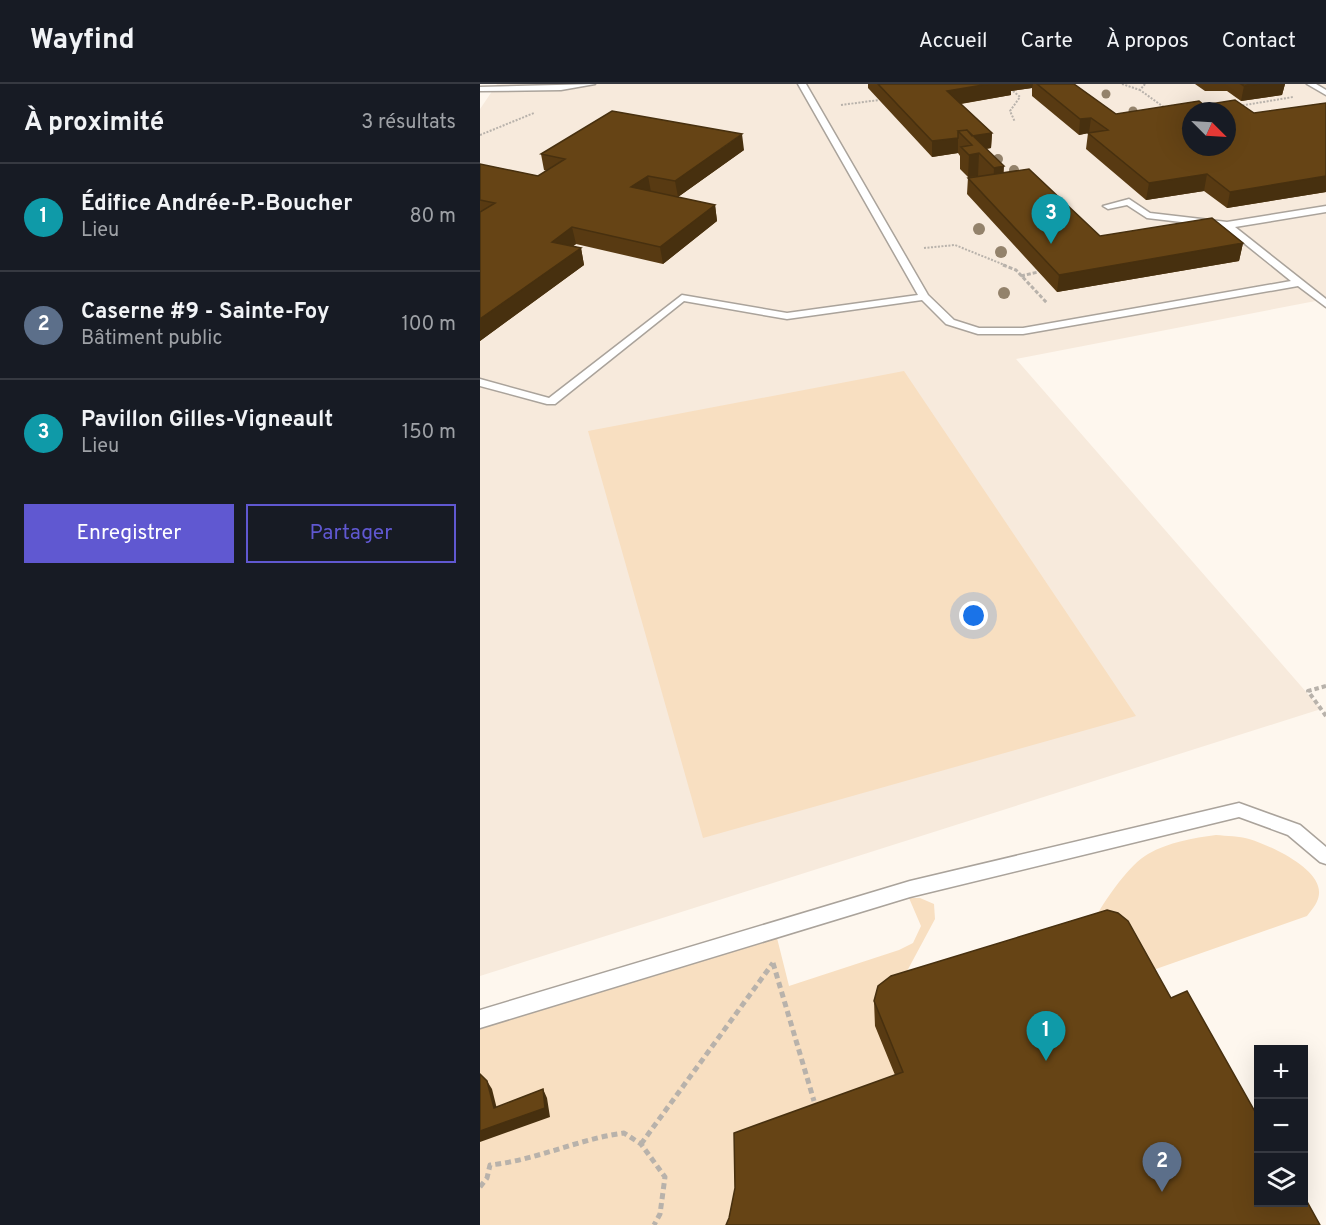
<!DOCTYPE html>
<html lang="fr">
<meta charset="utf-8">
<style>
:root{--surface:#171b24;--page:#242831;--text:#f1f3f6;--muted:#9ea1a6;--line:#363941;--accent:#6058d1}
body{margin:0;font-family:Overpass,sans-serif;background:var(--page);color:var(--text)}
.controls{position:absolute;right:18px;bottom:18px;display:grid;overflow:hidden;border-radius:0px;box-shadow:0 6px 24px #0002}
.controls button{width:54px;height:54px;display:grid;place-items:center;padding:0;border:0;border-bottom:2px solid var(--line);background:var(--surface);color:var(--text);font:30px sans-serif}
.compass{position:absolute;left:702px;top:18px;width:54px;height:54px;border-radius:50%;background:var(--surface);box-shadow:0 6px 24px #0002;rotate:114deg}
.you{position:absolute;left:494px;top:532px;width:21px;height:21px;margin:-15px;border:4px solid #fff;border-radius:50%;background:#1a73e8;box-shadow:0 0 0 9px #1a73e833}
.badge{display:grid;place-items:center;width:39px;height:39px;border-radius:50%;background:var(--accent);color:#fff;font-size:20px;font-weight:700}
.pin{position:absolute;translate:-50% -50px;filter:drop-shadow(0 2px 3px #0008)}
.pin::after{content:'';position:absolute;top:32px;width:21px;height:18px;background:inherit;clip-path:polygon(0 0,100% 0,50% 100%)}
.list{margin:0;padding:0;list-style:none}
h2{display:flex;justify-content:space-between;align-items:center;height:78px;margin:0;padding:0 24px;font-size:26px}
h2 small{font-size:20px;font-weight:400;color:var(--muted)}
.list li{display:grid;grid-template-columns:39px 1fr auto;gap:18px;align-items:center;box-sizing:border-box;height:108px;padding:0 24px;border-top:2px solid var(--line)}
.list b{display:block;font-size:22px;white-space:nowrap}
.list p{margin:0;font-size:20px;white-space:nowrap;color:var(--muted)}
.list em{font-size:20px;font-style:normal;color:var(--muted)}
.actions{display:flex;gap:12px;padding:18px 24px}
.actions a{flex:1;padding:14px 0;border:2px solid var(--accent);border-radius:0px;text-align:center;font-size:21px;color:var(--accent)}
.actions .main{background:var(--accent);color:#fff}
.icon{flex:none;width:33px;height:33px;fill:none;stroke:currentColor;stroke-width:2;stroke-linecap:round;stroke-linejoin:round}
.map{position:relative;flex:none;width:846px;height:1141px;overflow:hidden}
header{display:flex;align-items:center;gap:36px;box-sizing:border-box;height:84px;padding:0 30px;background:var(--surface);border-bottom:2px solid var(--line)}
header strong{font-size:28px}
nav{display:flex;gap:33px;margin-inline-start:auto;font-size:21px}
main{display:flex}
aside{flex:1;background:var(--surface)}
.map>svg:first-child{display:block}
</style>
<header>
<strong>Wayfind</strong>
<nav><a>Accueil</a><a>Carte</a><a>À propos</a><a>Contact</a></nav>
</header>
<main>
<aside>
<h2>À proximité<small>3 résultats</small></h2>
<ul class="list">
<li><span class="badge" style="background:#0f9aa8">1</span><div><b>Édifice Andrée-P.-Boucher</b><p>Lieu</p></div><em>80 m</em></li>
<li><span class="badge" style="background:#5c6f8a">2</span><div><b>Caserne #9 - Sainte-Foy</b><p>Bâtiment public</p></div><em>100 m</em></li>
<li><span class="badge" style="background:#0f9aa8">3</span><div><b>Pavillon Gilles-Vigneault</b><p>Lieu</p></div><em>150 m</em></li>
</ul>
<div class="actions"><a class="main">Enregistrer</a><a>Partager</a></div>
</aside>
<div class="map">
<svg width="846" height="1141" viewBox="0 0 846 1141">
<rect width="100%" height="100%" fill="#fef7ee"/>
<path fill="#f7eadc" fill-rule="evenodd" d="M17 0H846V215L536 275 841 625 0 892V25ZM711 27H747V63H711Z"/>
<path fill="#f8dfc1" d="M424 287 656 632 223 754 108 347Z
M736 751C747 752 759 752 769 755 789 761 832 781 838 802 842 814 834 823 827 832L656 892 617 831C627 813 650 780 668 770 689 758 713 754 736 751Z
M429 814H440L454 820 455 835 411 917 423 1012 258 1141H0V944L295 846 309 902 419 866 433 859 441 842Z"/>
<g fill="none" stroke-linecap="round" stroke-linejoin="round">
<g stroke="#aaa39b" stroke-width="3">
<path id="lane" d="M115 0 81 6 0 7V3Z
M318 0H326L448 211 474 236 499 244H543L811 197 744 143 667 134 647 121 628 125 623 122 649 115 670 129 747 138 846 122V128L755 143 846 215V223L818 202 543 250H498L466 240 442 216 307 235 204 217 75 320H67L0 302V295L69 314 202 211 307 229 438 211Z
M827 0H836L846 6V11Z
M759 719 820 741 846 763V780L840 778 808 751 759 733 430 813 0 944V926L430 797Z"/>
</g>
<path stroke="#b8b2ab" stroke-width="2" stroke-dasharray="2 1.5" stroke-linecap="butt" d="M642 0 660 6
M665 0 660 6 685 24
M533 7 540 13 530 27 535 38
M361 21 399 16
M759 22 813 13
M0 51 54 29
M444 164 475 161 527 182"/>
<path stroke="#b8b2ab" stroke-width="3" stroke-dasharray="4 2" stroke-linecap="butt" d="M523 181 536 186 567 219
M541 192 558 188"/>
<path stroke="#b8b2ab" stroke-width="4" stroke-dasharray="4.5 3" stroke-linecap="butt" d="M846 602 828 607 846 632"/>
<path stroke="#b8b2ab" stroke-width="5" stroke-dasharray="6 4" stroke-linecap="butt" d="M293 879 334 1017
M161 1060 293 879
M0 1103 7 1094 10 1081C57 1076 98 1055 144 1049L161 1060 185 1093 180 1130 174 1141"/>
<use href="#lane" fill="#fff" fill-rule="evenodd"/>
</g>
<g fill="#93826b">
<circle cx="626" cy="10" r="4.5"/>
<circle cx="653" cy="27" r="4.5"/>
<circle cx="518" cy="75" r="5"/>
<circle cx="534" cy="86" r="5"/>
<circle cx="499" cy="145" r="6"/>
<circle cx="521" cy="168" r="6"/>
<circle cx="524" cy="209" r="6"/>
</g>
<path fill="#583a12" d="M388 0H594L636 30 724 21 774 29 846 19V108L747 124 724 107 666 116 606 65 608 49 599 51 552 12V4L531 7V11L481 20 512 49 511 64 506 65 524 89 620 152 763 159 759 177 577 208 487 110 488 93 480 85V72L478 69 452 73 388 4Z
M715 0H805L802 11 761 17 747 7H725Z
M264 66 198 113 235 121 237 137 183 180 96 160 93 162 101 164 104 181 0 257V80L58 92 67 87 64 86 61 70Z
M691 914 415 991 395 942 394 917Z"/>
<path fill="#47300f" d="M509 0H553L552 4 531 7V11L467 22V7Z
M779 0H805L802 11 761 17 764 2Z
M611 34 609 49 599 51 600 35Z
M512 49 511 64 492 67V61L484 53Z
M262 50 264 66 198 113 195 97Z
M478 54V69L452 73V57Z
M499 69 498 92 488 93 489 71Z
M524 82 523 105 513 106 514 84Z
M727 90 724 107 666 116 669 99Z
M168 92 171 108 151 103Z
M846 92V108L747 124 750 108Z
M235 121 237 137 183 180 180 163Z
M92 143 96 160 76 175 72 158Z
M763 159 759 177 577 208 579 191Z
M101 164 104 181 0 257V235Z
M7 997 12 1005 19 1033 14 1024Z
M63 1005 67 1014 70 1033 0 1058V1047Z"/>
<path fill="#664415" stroke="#47300f" stroke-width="1.5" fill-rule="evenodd" d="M398 0H509L467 7 512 49 492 52 487 46 478 47V54L452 57Z
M557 0H594L636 30 719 17 724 21 755 16 774 29 846 19V92L750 108 727 90 669 99 608 49 628 46 611 34 600 35ZM711 27H747V63H711Z
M761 0H779L764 2Z
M132 27 262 50 195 97 168 92 151 103 235 121 180 163 92 143 72 158 101 164 0 235V128L15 119 0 116V80L58 92 85 75 61 70Z
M487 46 524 82 514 84 499 69 489 71 481 63 492 61 478 47Z
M549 85 620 152 732 134 763 159 579 191 488 94Z
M627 826 638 829 648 837 691 914 707 907 778 1033V1119H824V1112L840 1141H246L249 1134 255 1104 254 1049 423 988 394 917 398 902 411 892Z
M0 990 7 997 14 1024 63 1005 65 1024 0 1047Z"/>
</svg>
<div class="controls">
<button>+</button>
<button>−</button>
<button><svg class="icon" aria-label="layers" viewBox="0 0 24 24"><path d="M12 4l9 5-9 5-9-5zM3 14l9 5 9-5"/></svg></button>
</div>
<svg class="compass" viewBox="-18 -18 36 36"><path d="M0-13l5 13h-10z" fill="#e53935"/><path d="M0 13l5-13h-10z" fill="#9ea1a6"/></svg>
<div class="you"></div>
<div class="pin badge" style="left:566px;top:977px;background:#0f9aa8">1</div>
<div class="pin badge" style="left:682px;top:1108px;background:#5c6f8a">2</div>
<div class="pin badge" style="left:571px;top:160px;background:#0f9aa8">3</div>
</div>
</main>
